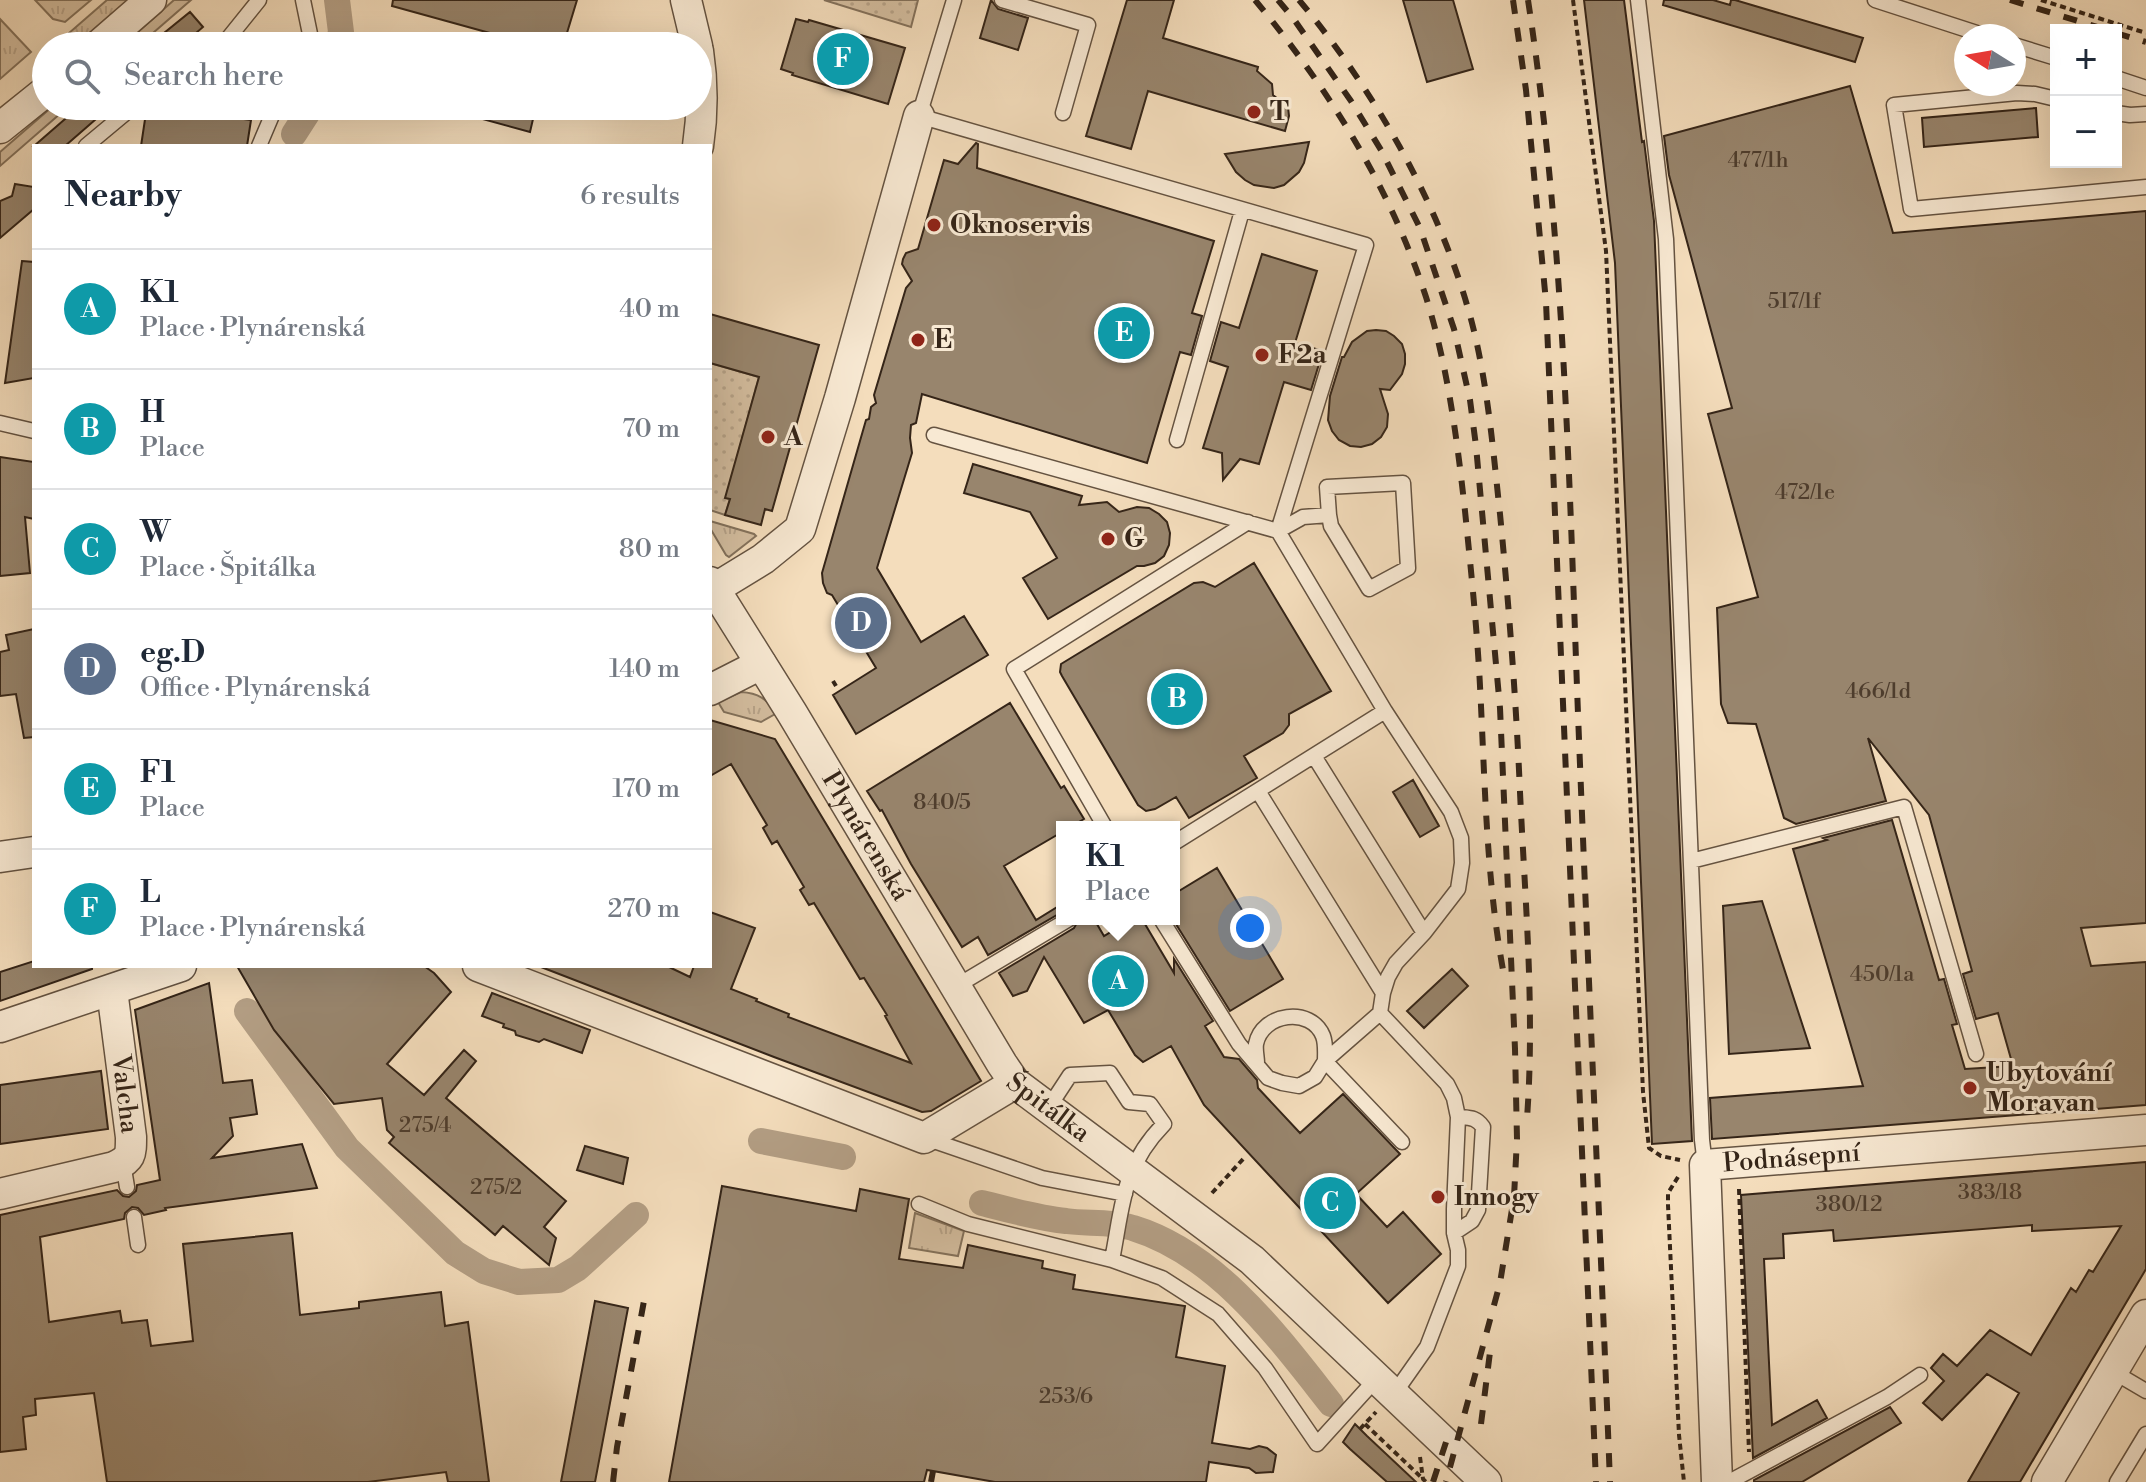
<!DOCTYPE html>
<meta charset="utf-8">
<style>
:root{--surface:#fff;--page:#f2f2f3;--text:#1f2937;--muted:#747a83;--line:#e0e1e3;--accent:#8f2418}
body{margin:0;font-family:"Libre Bodoni",serif;background:var(--page);color:var(--text)}
.controls{position:absolute;right:24px;top:24px;display:grid;overflow:hidden;border-radius:0px;box-shadow:0 8px 32px #0002}
.controls button{width:72px;height:72px;display:grid;place-items:center;padding:0;border:0;border-bottom:2px solid var(--line);background:var(--surface);color:var(--text);font:40px sans-serif}
.compass{position:absolute;left:1954px;top:24px;width:72px;height:72px;border-radius:50%;background:var(--surface);box-shadow:0 8px 32px #0002;rotate:281deg}
.you{position:absolute;left:1250px;top:928px;width:28px;height:28px;margin:-20px;border:6px solid #fff;border-radius:50%;background:#1a73e8;box-shadow:0 0 0 12px #1a73e833}
.badge{display:grid;place-items:center;width:52px;height:52px;border-radius:50%;background:var(--accent);color:#fff;font-size:26px;font-weight:700}
.pin{position:absolute;translate:-50% -50%;border:4px solid #fff;box-shadow:0 2px 8px #0006}
.popup{position:absolute;left:1056px;top:821px;width:124px;height:104px;box-sizing:border-box;display:grid;place-content:center;border-radius:0px;background:var(--surface);filter:drop-shadow(0 2px 6px #0005);font-size:26px;white-space:nowrap;color:var(--muted)}
.popup b{font-size:30px;color:var(--text)}
.popup::after{content:'';position:absolute;left:50%;top:100%;margin-left:-16px;border:16px solid transparent;border-top-color:var(--surface)}
.list{margin:0;padding:0;list-style:none}
h2{display:flex;justify-content:space-between;align-items:center;height:104px;margin:0;padding:0 32px;font-size:34px}
h2 small{font-size:26px;font-weight:400;color:var(--muted)}
.list li{display:grid;grid-template-columns:52px 1fr auto;gap:24px;align-items:center;box-sizing:border-box;height:120px;padding:0 32px;border-top:2px solid var(--line)}
.list b{display:block;font-size:30px;white-space:nowrap}
.list p{margin:0;font-size:26px;white-space:nowrap;color:var(--muted)}
.list em{font-size:26px;font-style:normal;color:var(--muted)}
.icon{flex:none;width:44px;height:44px;fill:none;stroke:currentColor;stroke-width:2;stroke-linecap:round;stroke-linejoin:round}
.map{position:relative;flex:none;width:2146px;height:1482px;overflow:hidden}
.search{position:absolute;background:var(--surface);box-shadow:0 8px 32px #0002;left:32px;top:32px;width:680px;height:88px;display:flex;align-items:center;gap:20px;box-sizing:border-box;padding:0 28px;border-radius:44px;color:var(--muted);font-size:30px}
.panel{position:absolute;background:var(--surface);box-shadow:0 8px 32px #0002;left:32px;top:144px;width:680px;height:824px;border-radius:0px}
.map>svg:first-child{display:block}
</style>
<div class="map">
<svg width="2146" height="1482" viewBox="0 0 2146 1482">
<defs>
<pattern id="grass-tufts" width="24" height="20" patternUnits="userSpaceOnUse" patternTransform="scale(2)"><rect width="24" height="20" fill="#d4bea0"/><path d="M3 7l-1-3M5 7V3M7 7l1-3M15 17l-1-3M17 17v-4M19 17l1-3" fill="none" stroke="#b7a389"/></pattern>
<pattern id="garden-dots" width="8" height="8" patternUnits="userSpaceOnUse" patternTransform="scale(2)"><rect width="8" height="8" fill="#d4bea0"/><path d="M2 2h.1M6 6h.1" fill="none" stroke="#b7a389" stroke-width="1.8" stroke-linecap="round"/></pattern>
</defs>
<rect width="100%" height="100%" fill="#f4ddbc"/>
<filter id="stains"><feTurbulence type="fractalNoise" baseFrequency=".0025" numOctaves="4"/><feColorMatrix values="0 0 0 0 .2 0 0 0 0 .09 0 0 0 0 .02 0 0 0 .5 -.17"/></filter>
<radialGradient id="worn" r=".72"><stop offset=".6" stop-color="#630" stop-opacity="0"/><stop offset="1" stop-color="#630" stop-opacity=".3"/></radialGradient>
<path fill="url(#grass-tufts)" stroke="#84725c" stroke-width="2" d="M35 0H91L65 22 53 19Z
M107 0H129L77 45H70L61 40Z
M174 0H191L138 46H122Z
M0 19 31 52 0 79Z
M53 106H69L0 166V152Z
M710 521 754 534 756 536 729 557 726 555 710 528Z
M741 692C759 693 766 699 777 713L761 722 724 712 718 702Z
M915 1213 964 1231 958 1256 909 1248Z"/>
<path fill="url(#garden-dots)" stroke="#84725c" stroke-width="2" d="M824 0H918L911 27Z
M710 363 759 377 726 498 730 499 725 515 710 510Z"/>
<g fill="none" stroke-linecap="round" stroke-linejoin="round">
<path stroke="#b39e84" stroke-width="26" d="M337 0 341 32 337 46
M294 134 312 106
M247 1011 347 1148 455 1253 484 1271 519 1282 558 1280 578 1268 636 1215
M761 1141 843 1157
M982 1203C1009 1210 1038 1218 1066 1221 1087 1224 1112 1221 1133 1228 1218 1254 1278 1337 1331 1404"/>
</g>
<path fill="#98856d" stroke="#352518" stroke-width="2" d="M393 0H577L563 46H494L497 35 392 6Z
M991 0 998 9 1028 18 1018 50 980 38Z
M1127 0H1174L1163 38 1258 67 1257 71 1272 84 1273 95 1288 107 1289 116 1285 131 1148 91 1131 149 1086 136Z
M1403 0H1453L1473 69 1427 82Z
M1584 0H1624L1642 142 1644 141 1654 221 1692 1141 1652 1144 1615 263Z
M1664 0H1713L1730 5 1731 0H1735L1863 38 1855 62 1663 5Z
M190 12 203 27 181 46H148Z
M796 19 808 22 809 20 905 48 888 104 792 75 793 73 781 69Z
M1850 86 1893 233 2146 211V923L2081 928 2091 966 2146 962V1105L1712 1139 1710 1098 1863 1086 1793 849 1827 840 1823 838 1892 820 1939 980 1944 979 1957 1024 1952 1025 1965 1069 2013 1066 1998 1013 1976 1019 1963 974 1972 971 1929 815 1868 738 1886 801 1796 824 1784 818 1756 724 1728 723 1721 704 1717 608 1758 597 1708 414 1732 408 1669 175 1664 136Z
M80 106H111L65 146H34Z
M147 106 251 120 247 146H141Z
M458 106H536L530 132 457 112Z
M2036 108 2038 137 1924 147 1922 118Z
M1309 142 1304 163 1299 172 1284 185 1274 188 1254 185 1245 180 1236 172 1225 154Z
M976 143 978 144 977 168 1214 241 1192 313 1202 316 1191 355 1180 352 1147 463 922 394 916 423 911 425 910 438 912 453 877 568 921 642 964 616 988 655 856 734 833 695 876 668 832 595 827 593 823 583 822 573 866 420 869 419 871 407 876 403 874 395 906 288 912 281 902 264 903 259 906 253 918 249 944 160 958 164Z
M15 184 34 187V209L0 238V201L12 196Z
M1262 254 1317 271 1295 343 1323 351 1311 390 1284 382 1259 464 1240 459 1223 480 1222 453 1203 448 1228 367 1210 361 1221 322 1239 328Z
M22 261 34 262V378L5 383Z
M710 314 819 345 772 511 765 509 761 525 725 515 730 499 725 498 759 377 710 363Z
M1376 330 1386 331 1394 336 1402 344 1405 354V364L1402 374 1390 390 1380 389 1388 414 1387 427 1381 437 1372 444 1361 447 1350 446 1339 440 1332 431 1328 420 1330 396 1342 357H1344L1352 342 1367 331Z
M0 457 34 462V519L25 517 30 573 0 576Z
M973 464 1082 496 1079 505 1107 502 1119 512 1137 507 1149 508 1159 514 1167 522 1170 533 1169 545 1164 556 1155 563 1144 566H1137L1048 619 1023 578 1057 558 1030 512 964 493Z
M1254 563 1331 691 1289 714V725L1283 733 1244 756 1257 778 1189 818 1176 797 1155 809 1146 811 1138 805 1062 676 1060 672 1061 664 1194 583 1203 582 1215 587Z
M34 629V737L24 738 16 694 0 696V652L9 650 6 635Z
M1010 703 1061 788 1064 786 1084 819 1070 827H1062V832L1004 866 1036 920 1062 904V912L988 955 978 937 962 947 911 864 882 810 880 811 867 791Z
M710 720 775 739 981 1081 931 1111 922 1112 774 1057 541 967 667 966 690 977 694 966H710V912L755 928 731 989 757 999 756 1001 789 1014 788 1017 911 1063 885 1016 887 1015 864 978 860 979 814 903 809 905 800 890 804 887 777 841 772 844 763 828 767 825 731 764 710 776Z
M1413 780 1439 826 1420 837 1393 792Z
M1217 868 1283 979 1230 1011 1174 921V894Z
M1762 901 1810 1048 1729 1054 1723 906Z
M1079 919H1094L1104 936 1132 919H1142L1174 973V959L1213 1021 1205 1026 1224 1057 1239 1059 1257 1080 1258 1088 1300 1133 1343 1094 1400 1154 1356 1194 1387 1227 1403 1212 1441 1254 1388 1303 1204 1105 1171 1046 1143 1062 1135 1055 1108 1010 1084 1023 1044 957 1027 991 1013 996 999 973 1074 928Z
M34 961V966H92V969L0 1001V972Z
M237 966H424L434 973 451 992 387 1064 424 1095 464 1050 476 1061 446 1098 566 1201 544 1227 556 1238 549 1265 503 1226 495 1235 389 1143 394 1137 387 1130 382 1098 334 1104 274 1030Z
M1452 969 1468 986 1424 1028 1407 1011Z
M209 983 223 1083 252 1080 257 1114 230 1118 233 1136 212 1158 302 1144 317 1188 165 1208 166 1210 144 1215 138 1208 132 1207 125 1213 124 1219 40 1237 49 1322 120 1311 122 1323 147 1320 151 1346 193 1341 183 1244 292 1233 300 1315 359 1308V1302L441 1292 445 1326 468 1322 489 1482H448L446 1472 368 1482H107L94 1393 35 1399 36 1415 23 1417 26 1449 0 1452V1215L117 1190 123 1196 129 1197 136 1191 137 1185 160 1180 135 1010Z
M492 993 590 1030 582 1053 544 1039 539 1042 516 1035 515 1031 503 1027 504 1024 482 1016Z
M101 1071 108 1129 0 1144V1085Z
M585 1146 628 1158 623 1184 577 1170Z
M2146 1162V1269L2020 1482H1968L2019 1393 1987 1374 1942 1420 1923 1403 1944 1381 1931 1368 1943 1354 1957 1366 1990 1330 2031 1355 2071 1288 2076 1292 2089 1270 2093 1272 2121 1226 2032 1231V1225L1834 1241 1833 1230 1783 1234 1784 1258 1764 1259 1772 1425 1817 1400 1827 1418 1753 1458 1741 1195Z
M722 1186 856 1211 860 1189 909 1199 899 1259 963 1268 968 1245 1043 1261 1042 1268 1075 1275 1073 1289 1185 1306 1176 1357 1225 1366 1212 1443 1250 1449 1259 1446 1267 1448 1276 1455 1273 1472 1256 1473 1249 1468 1209 1462 1206 1482H995L927 1470 924 1482H669Z
M595 1301 628 1308 595 1482H561Z
M1890 1407 1901 1423 1802 1482H1754V1480Z
M1355 1424 1367 1436 1416 1482H1387L1350 1449 1343 1442Z"/>
<g fill="none" stroke-linecap="round" stroke-linejoin="round">
<g stroke="#655341" stroke-width="17">
<path id="service" d="M303 0 310 34 309 46
M954 0 919 116 1366 245 1278 531 1385 711 1451 812 1461 838 1462 863 1458 889 1424 933 1396 963 1388 977 1383 993 1380 1013 1447 1084 1454 1098 1458 1117 1454 1209V1233L1458 1250V1266L1427 1347 1394 1394
M1002 0 1088 25 1063 113
M1638 0 1666 239 1702 1140 1705 1165
M1875 0 1986 36
M2014 45 2056 58
M222 46 259 0
M2116 78 2146 88
M2056 99 2035 94 2017 93 1894 105 1911 209 2146 187
M2116 113 2130 115 2146 114
M86 146 134 106
M259 146 276 106
M0 423 34 431
M934 435 1278 531 1303 517 1329 515 1327 487 1403 483 1408 568 1369 589 1331 526 1329 515
M1177 440 1242 211
M1314 756 1424 933
M1258 791 1383 993
M1105 827 1014 669 1248 522
M1174 843 1385 711
M1691 861 1904 807 1976 1054
M1161 919 1239 1044 1268 1078 1282 1083 1299 1086 1315 1077 1325 1061 1380 1013
M955 987 1069 919
M1257 1063C1257 1057 1255 1050 1256 1044 1262 1013 1311 1006 1323 1036 1326 1044 1325 1053 1325 1061L1402 1142
M925 1138 1042 1178 1125 1194
M123 1163 127 1187
M919 1204 968 1224 1112 1260C1123 1204 1122 1167 1164 1124L1150 1104 1129 1102 1110 1073 1070 1075 1049 1107
M134 1217 138 1245
M1454 1233 1472 1221 1478 1210 1483 1127C1476 1117 1470 1118 1458 1117
M1112 1260 1162 1278 1218 1314 1265 1368 1317 1444 1377 1378
M2112 1371 2146 1391
M1729 1482 1887 1397 1920 1375
M2117 1482 2146 1434"/>
</g>
<g stroke="#655341" stroke-width="33">
<g id="minor">
<path d="M686 0 697 46"/>
<path d="M98 46 151 0"/>
<path d="M0 128 46 91"/>
<path d="M698 146C703 113 703 84 698 51"/>
<path id="s1" d="M710 582 792 713 1002 1064 1015 1083 1252 1260 1486 1482"/>
<path d="M714 589 763 559 800 529 840 398 919 116"/>
<path d="M710 690 761 664"/>
<path d="M0 857 34 852"/>
<path d="M478 966 924 1138 1015 1083"/>
<path d="M0 1027 181 966"/>
<path d="M0 1194 114 1167C131 1159 131 1155 131 1137L112 990"/>
<path id="s2" d="M1717 1482 1705 1165 2146 1130"/>
<path d="M2047 1482 2146 1315"/>
</g>
</g>
<path stroke="#352518" stroke-width="4" stroke-dasharray="6 4" stroke-linecap="butt" d="M1573 0 1606 251 1643 1092 1649 1148 1661 1156 1680 1160
M2041 0 2146 33
M833 681 836 686
M1678 1177 1668 1193V1205L1679 1435 1684 1482
M1739 1189 1749 1452
M1212 1193 1244 1158
M1365 1424 1423 1479
M1360 1429 1376 1412
M1420 1457 1423 1479 1426 1482"/>
<use href="#service" stroke="#f8e9d3" stroke-width="14"/>
<use href="#minor" stroke="#f8e9d3" stroke-width="30"/>
<path stroke="#352518" stroke-width="6" stroke-dasharray="14 14" stroke-linecap="butt" d="M1255 0C1329 89 1390 187 1426 297 1448 367 1457 439 1465 511 1471 570 1477 628 1480 686 1485 781 1486 876 1503 970
M1278 0 1293 18 1351 101 1381 150 1420 228 1454 329 1470 400 1476 446 1500 708 1515 1049 1517 1139 1514 1197 1500 1283 1446 1482
M1299 0C1375 91 1442 208 1472 323 1488 386 1493 450 1500 514 1509 607 1516 699 1520 792 1525 900 1535 1010 1527 1118
M1513 0 1526 90 1546 302 1596 1482
M1528 0C1564 236 1569 476 1578 714 1588 970 1600 1226 1610 1482
M2010 0 2107 30
M2116 33 2146 42
M1481 1424 1490 1352
M613 1482 617 1447 646 1290
M931 1482 933 1471
M1433 1482 1447 1439"/>
</g>
<g fill="#8f2418" stroke="#f8e9d3" stroke-width="3">
<circle cx="1254" cy="112" r="8"/>
<circle cx="934" cy="225" r="8"/>
<circle cx="918" cy="340" r="8"/>
<circle cx="1262" cy="355" r="8"/>
<circle cx="768" cy="437" r="8"/>
<circle cx="1108" cy="539" r="8"/>
<circle cx="1970" cy="1088" r="8"/>
<circle cx="1438" cy="1197" r="8"/>
</g>
<g text-anchor="middle" dominant-baseline="central" stroke-width="6" stroke-linejoin="round" paint-order="stroke">
<g font-size="22" fill="#4e3d2d">
<text x="1758" y="160">477/1h</text>
<text x="1794" y="301">517/1f</text>
<text x="1805" y="492">472/1e</text>
<text x="1878" y="691">466/1d</text>
<text x="942" y="802">840/5</text>
<text x="1882" y="974">450/1a</text>
<text x="425" y="1125">275/4</text>
<text x="496" y="1187">275/2</text>
<text x="1990" y="1192">383/18</text>
<text x="1849" y="1204">380/12</text>
<text x="1066" y="1396">253/6</text>
</g>
<g font-size="26" font-weight="bold" fill="#352518" stroke="#f8e9d3" text-anchor="start">
<text x="1270" y="112">T</text>
<text x="950" y="225">Oknoservis</text>
<text x="934" y="340">E</text>
<text x="1278" y="355">F2a</text>
<text x="784" y="437">A</text>
<text x="1124" y="539">G</text>
<text x="1986" y="1073">Ubytování<tspan x="1986" dy="30">Moravan</tspan></text>
<text x="1454" y="1197">Innogy</text>
</g>
<g font-size="26" fill="#352518" stroke="#f8e9d3">
<text stroke="none"><textPath href="#s1" startOffset="298">Plynárenská</textPath></text>
<text transform="translate(125 1094) rotate(83)">Valcha</text>
<text stroke="none"><textPath href="#s1" startOffset="628">Špitálka</textPath></text>
<text stroke="none"><textPath href="#s2" startOffset="404">Podnásepní</textPath></text>
</g>
</g>
<rect width="100%" height="100%" filter="url(#stains)"/>
<rect width="100%" height="100%" fill="url(#worn)"/>
</svg>
<div class="controls">
<button>+</button>
<button>−</button>
</div>
<svg class="compass" viewBox="-18 -18 36 36"><path d="M0-13l5 13h-10z" fill="#e53935"/><path d="M0 13l5-13h-10z" fill="#747a83"/></svg>
<div class="you"></div>
<div class="pin badge" style="left:1118px;top:981px;background:#0f9aa8">A</div>
<div class="popup"><b>K1</b>Place</div>
<div class="pin badge" style="left:1177px;top:699px;background:#0f9aa8">B</div>
<div class="pin badge" style="left:1330px;top:1203px;background:#0f9aa8">C</div>
<div class="pin badge" style="left:861px;top:623px;background:#5c6f8a">D</div>
<div class="pin badge" style="left:1124px;top:333px;background:#0f9aa8">E</div>
<div class="pin badge" style="left:843px;top:59px;background:#0f9aa8">F</div>
<div class="search"><svg class="icon" aria-label="search" viewBox="0 0 24 24"><circle cx="10" cy="10" r="6"/><path d="M15 15l6 6"/></svg>Search here</div>
<section class="panel">
<h2>Nearby<small>6 results</small></h2>
<ul class="list">
<li><span class="badge" style="background:#0f9aa8">A</span><div><b>K1</b><p>Place · Plynárenská</p></div><em>40 m</em></li>
<li><span class="badge" style="background:#0f9aa8">B</span><div><b>H</b><p>Place</p></div><em>70 m</em></li>
<li><span class="badge" style="background:#0f9aa8">C</span><div><b>W</b><p>Place · Špitálka</p></div><em>80 m</em></li>
<li><span class="badge" style="background:#5c6f8a">D</span><div><b>eg.D</b><p>Office · Plynárenská</p></div><em>140 m</em></li>
<li><span class="badge" style="background:#0f9aa8">E</span><div><b>F1</b><p>Place</p></div><em>170 m</em></li>
<li><span class="badge" style="background:#0f9aa8">F</span><div><b>L</b><p>Place · Plynárenská</p></div><em>270 m</em></li>
</ul>
</section>
</div>
